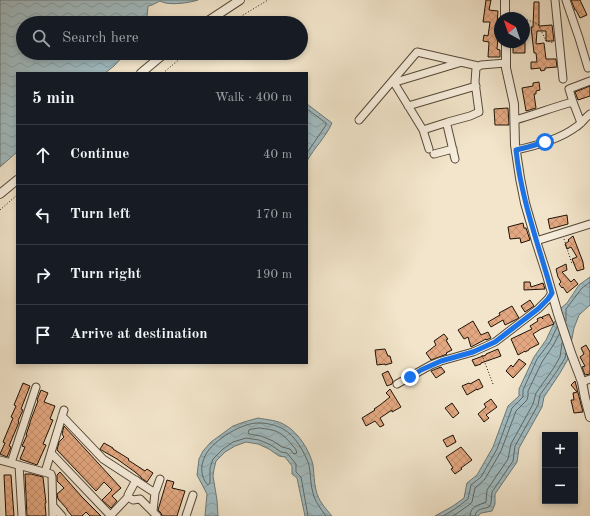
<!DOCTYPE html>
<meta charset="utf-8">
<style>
:root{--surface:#171b24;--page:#242831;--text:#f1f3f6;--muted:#9ea1a6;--line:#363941}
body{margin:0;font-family:"Old Standard TT",serif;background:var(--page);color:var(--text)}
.controls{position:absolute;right:12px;bottom:12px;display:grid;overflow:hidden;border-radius:0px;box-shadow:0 2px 6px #0003}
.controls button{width:36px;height:36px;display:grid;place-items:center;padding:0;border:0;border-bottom:1px solid var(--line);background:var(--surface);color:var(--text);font:20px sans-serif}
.compass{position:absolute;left:494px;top:12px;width:36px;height:36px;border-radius:50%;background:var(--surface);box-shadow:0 2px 6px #0003;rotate:320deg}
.stop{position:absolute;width:12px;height:12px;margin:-9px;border:3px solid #1a73e8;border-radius:50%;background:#fff}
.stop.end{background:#1a73e8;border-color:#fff;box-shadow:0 1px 4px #0008}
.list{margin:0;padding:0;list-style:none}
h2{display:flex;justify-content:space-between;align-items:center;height:52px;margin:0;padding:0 16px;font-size:17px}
h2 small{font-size:13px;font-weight:400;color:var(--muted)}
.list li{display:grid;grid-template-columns:26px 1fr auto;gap:12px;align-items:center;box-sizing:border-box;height:60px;padding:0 16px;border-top:1px solid var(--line)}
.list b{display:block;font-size:15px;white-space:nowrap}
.list em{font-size:13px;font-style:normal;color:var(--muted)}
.icon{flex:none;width:22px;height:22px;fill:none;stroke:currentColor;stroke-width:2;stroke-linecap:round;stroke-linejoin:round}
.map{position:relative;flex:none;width:590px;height:516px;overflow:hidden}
.search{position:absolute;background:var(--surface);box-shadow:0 2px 6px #0003;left:16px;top:16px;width:292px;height:44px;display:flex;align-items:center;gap:10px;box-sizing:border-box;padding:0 14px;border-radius:22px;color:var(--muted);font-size:15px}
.panel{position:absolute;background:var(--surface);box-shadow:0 2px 6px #0003;left:16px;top:72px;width:292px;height:292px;border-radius:0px}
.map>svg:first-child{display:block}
</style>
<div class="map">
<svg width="590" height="516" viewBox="0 0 590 516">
<defs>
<pattern id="water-waves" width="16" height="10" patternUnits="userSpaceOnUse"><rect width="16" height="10" fill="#a1bcc2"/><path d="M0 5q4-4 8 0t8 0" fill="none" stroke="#8aa1a5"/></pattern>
<pattern id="building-cross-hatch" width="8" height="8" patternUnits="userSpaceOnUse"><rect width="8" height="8" fill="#e3a881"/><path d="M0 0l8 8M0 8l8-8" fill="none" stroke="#c2906e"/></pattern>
</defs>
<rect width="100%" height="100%" fill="#f2e5cb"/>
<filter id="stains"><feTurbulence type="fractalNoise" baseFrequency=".005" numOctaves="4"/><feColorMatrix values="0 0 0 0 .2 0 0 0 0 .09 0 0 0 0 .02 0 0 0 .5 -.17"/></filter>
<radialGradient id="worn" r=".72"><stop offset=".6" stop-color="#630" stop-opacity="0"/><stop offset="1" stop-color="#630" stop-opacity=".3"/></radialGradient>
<path fill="url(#water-waves)" stroke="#6d7877" d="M0 0H198C189 3 168 6 160 1L152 5 148 6 147 17 144 23H23V53H126L114 66 105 73H17V152L0 167Z
M307 104 332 123C326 137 314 148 307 161Z
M590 277V305L579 315 574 328 568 359 560 373 544 397 542 407 519 448 517 462 495 494V504L492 511 481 513 478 516H435L453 506 464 498 467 483 477 475 493 447 508 406 519 396V389L534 357 546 340 555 321 562 318 561 308 567 303 579 285Z
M258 418C268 420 277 420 285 425 298 432 310 451 313 465 314 473 314 482 316 490 318 500 325 508 332 516H305L297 478 292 474V466L285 457 279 456 269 449 258 444 246 442 235 446 225 452 216 461 214 469 213 476 217 500 218 516H205L207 494 197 475 199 459 203 451 211 442 233 426 244 422Z"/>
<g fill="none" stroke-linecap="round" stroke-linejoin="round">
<path stroke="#606864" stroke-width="1" d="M307 109 326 123V125L307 153
M566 321V309L582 288 590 282
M259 428C276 430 281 431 292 445 295 448 296 449 297 453L294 454 290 449 282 447 273 441 261 436 249 434 248 433 249 430Z
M308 516 301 477 296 472V464L287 453 281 452 271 445 259 440 246 438 233 442 223 449 213 459 210 468V483L208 485C203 480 201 473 202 465 203 461 204 458 206 454 214 440 243 422 259 423 267 423 276 425 283 429 295 435 305 453 309 465 311 474 310 484 313 493 315 502 321 509 326 516
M443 516 455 509 468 499 471 485 481 477 497 449 512 408 523 397V390L537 359 550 342 557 327
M453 516 469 505 472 502 475 488 485 479 501 451 516 411 527 400 528 396V391L542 362 554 344 559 334
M470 516C471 505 478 506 486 502L487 490 508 459 511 444 533 404 536 393 553 369 560 357 562 343
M475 516C476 508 484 509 489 507L491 503 492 492 513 461 515 446 538 405 540 395 557 371 565 358 566 353"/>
</g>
<path fill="url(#building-cross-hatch)" stroke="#1f1307" d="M486 0H491L489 10 498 11 497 24H498L496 37H498L497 49 500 50V57H488L489 42 483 41 484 35 488 36 490 22H483Z
M571 0H580L587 15 580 18 576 10H575Z
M534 2H539V26L552 25 554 41H546V31H537L536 44 544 43 546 59H556L557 67 545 68V70L541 71 540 68 531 69V62H537L536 53H534L531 27H533Z
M516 42H525V53H513V46H516Z
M539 82 540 90 536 91V94H534L536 108 526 111 522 88 533 86V83Z
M590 86V96L578 100 575 92Z
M508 108 509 125H495L494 109Z
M567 215 568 224 550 229 548 219Z
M523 223 524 228H526L530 240 521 243 520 238 510 239 508 227Z
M573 236 583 262V263L584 269 577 271 572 259 577 257 571 247 567 249 565 244 569 241 568 240Z
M566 264 567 270 562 272 571 282 574 279 578 284 567 293 563 287 562 288 559 284 561 282 558 277 556 269Z
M524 282H530L531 287 543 283 545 289 524 290Z
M530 300 534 306 525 312 521 306Z
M512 306 519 318 505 325 503 320 491 327 488 322 500 315 499 313Z
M549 314 554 324 541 329 533 334 539 344 529 349V350L525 352V351L518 355 511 339 532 329 530 326 538 321 537 319 541 317 543 319 542 317Z
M473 321 481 335 488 332 491 338 486 340V339L471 347 468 337 464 339 458 330Z
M444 334 448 339 446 340 452 350 446 353 447 354 431 360 426 353 436 345 434 341Z
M586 345 590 352V374L585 375 582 367 585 366 580 357 584 354 581 348Z
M385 349 388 356H390L392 363 385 365V364L377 365 375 350Z
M498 349 501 356 481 363V364L475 366 472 360 486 355V354Z
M519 359 526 364 513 378 506 371 511 365 513 367Z
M441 367 445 372 436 378 431 371Z
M388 371 393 381 392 384 387 386 382 374Z
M479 379 483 387 477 390V389L467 395 462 386 469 383 470 384Z
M575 381 583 412 574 413 571 400H574L573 393 577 392 571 385Z
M23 383 30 386 21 409 23 410 18 421 19 422 9 446 11 447 7 457 0 454 5 443 3 442 13 418 11 417 16 406 14 405Z
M390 389 401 407 392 412V410L380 418 384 425 380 427 375 421 366 426 362 418 375 410 374 409 380 405 390 397 386 393Z
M41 390 48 393 44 402 55 406 50 419 53 420 43 444 46 445 37 465 20 459 25 447 22 446 27 435H26L30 423V422L38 401 37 400Z
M491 399 497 407 486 415 489 418 484 422 478 414 486 407 484 404Z
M452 403 459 413 453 418 445 408Z
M64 426 121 488 112 496 117 501 111 508 102 500 112 490 104 482 96 491 57 450 59 442 64 437 62 434Z
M453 435 456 442 447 447 443 440Z
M104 443 113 448V449L129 459 128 460 145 471 147 469 153 473 147 482 141 478V477L135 472 117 459 103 451 100 449Z
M461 447 472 460 461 468 462 469 455 474 451 469 453 468 446 457Z
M60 472 82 497 101 516H90L86 512 82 516H72L67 510V509L58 499 57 494 64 488 57 481V475Z
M25 474H31L43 477 46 503H45L46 516H27Z
M4 475H11L14 516H6Z
M167 480 174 482 172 488 185 491 177 516H162L161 513 158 510Z"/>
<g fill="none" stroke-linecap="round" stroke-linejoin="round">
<g stroke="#544838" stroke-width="9">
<path id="minor" d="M555 0 563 79
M566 0 579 38 588 68
M393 81 423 130 448 122
M393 81H399L462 62
M408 106 476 86
M359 120 417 52 478 66
M515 120C534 115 553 107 573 102
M581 123 573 102 569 89 590 81
M423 130 429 149
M516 150C535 146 560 139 576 127 581 124 585 118 590 114
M434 154 453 149
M455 159 447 125 448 122 470 116 479 112 475 82 476 68 481 65 506 63
M536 241 590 224
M582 382 590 379
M397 384 431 365 441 361 473 352 495 342 538 309 548 299 552 293
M62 416 103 459 155 493 160 479
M51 453 111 516
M0 460 51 474 52 477 53 516
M11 463 36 387
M19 465 22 516
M45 472 64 410
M136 480 128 495V497L133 500 140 499 157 516
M53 506 62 516
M153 511 155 493
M110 516 128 497
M186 516 193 495"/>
</g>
<g stroke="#544838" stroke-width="10">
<path id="tertiary" d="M505 0V18
M205 23 240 0
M506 42V68L514 104 515 145 520 178 525 203 536 241 546 272 558 314 571 353 582 382 585 398 590 417
M141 73 165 53
M0 194 17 180"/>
</g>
<path stroke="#1f1307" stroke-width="1" stroke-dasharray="1 2" stroke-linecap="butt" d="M524 20H528L538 24 546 41 554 43
M230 23 268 0
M163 73 187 53
M0 210 17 195
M564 239 572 264
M482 355 493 384"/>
<use href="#minor" stroke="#f7eedd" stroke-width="7"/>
<use href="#tertiary" stroke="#f7eedd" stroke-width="8"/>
</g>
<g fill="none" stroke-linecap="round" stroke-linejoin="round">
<path stroke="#1a73e8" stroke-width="5" d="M410 377 421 370 441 361 473 352 495 342 538 309 548 299 552 293C539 246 521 199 516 150L528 147 545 142"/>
</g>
<rect width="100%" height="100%" filter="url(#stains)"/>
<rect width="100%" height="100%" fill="url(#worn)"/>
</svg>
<div class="controls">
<button>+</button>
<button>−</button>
</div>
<svg class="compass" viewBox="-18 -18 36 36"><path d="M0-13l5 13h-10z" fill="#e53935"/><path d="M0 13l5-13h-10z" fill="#9ea1a6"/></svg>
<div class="stop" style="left:545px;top:142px"></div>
<div class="stop end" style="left:410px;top:377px"></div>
<div class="search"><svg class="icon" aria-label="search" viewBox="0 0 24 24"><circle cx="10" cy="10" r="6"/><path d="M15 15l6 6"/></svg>Search here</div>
<section class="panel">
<h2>5 min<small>Walk · 400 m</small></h2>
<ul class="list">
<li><svg class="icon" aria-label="ahead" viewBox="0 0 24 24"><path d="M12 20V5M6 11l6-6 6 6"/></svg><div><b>Continue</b></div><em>40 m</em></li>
<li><svg class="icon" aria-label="left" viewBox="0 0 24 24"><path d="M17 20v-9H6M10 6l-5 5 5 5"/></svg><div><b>Turn left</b></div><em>170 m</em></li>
<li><svg class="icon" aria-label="right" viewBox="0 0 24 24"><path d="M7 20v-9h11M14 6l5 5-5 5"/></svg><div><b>Turn right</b></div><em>190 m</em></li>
<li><svg class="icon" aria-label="arrive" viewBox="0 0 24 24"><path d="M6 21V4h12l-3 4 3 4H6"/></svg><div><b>Arrive at destination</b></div></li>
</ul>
</section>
</div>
